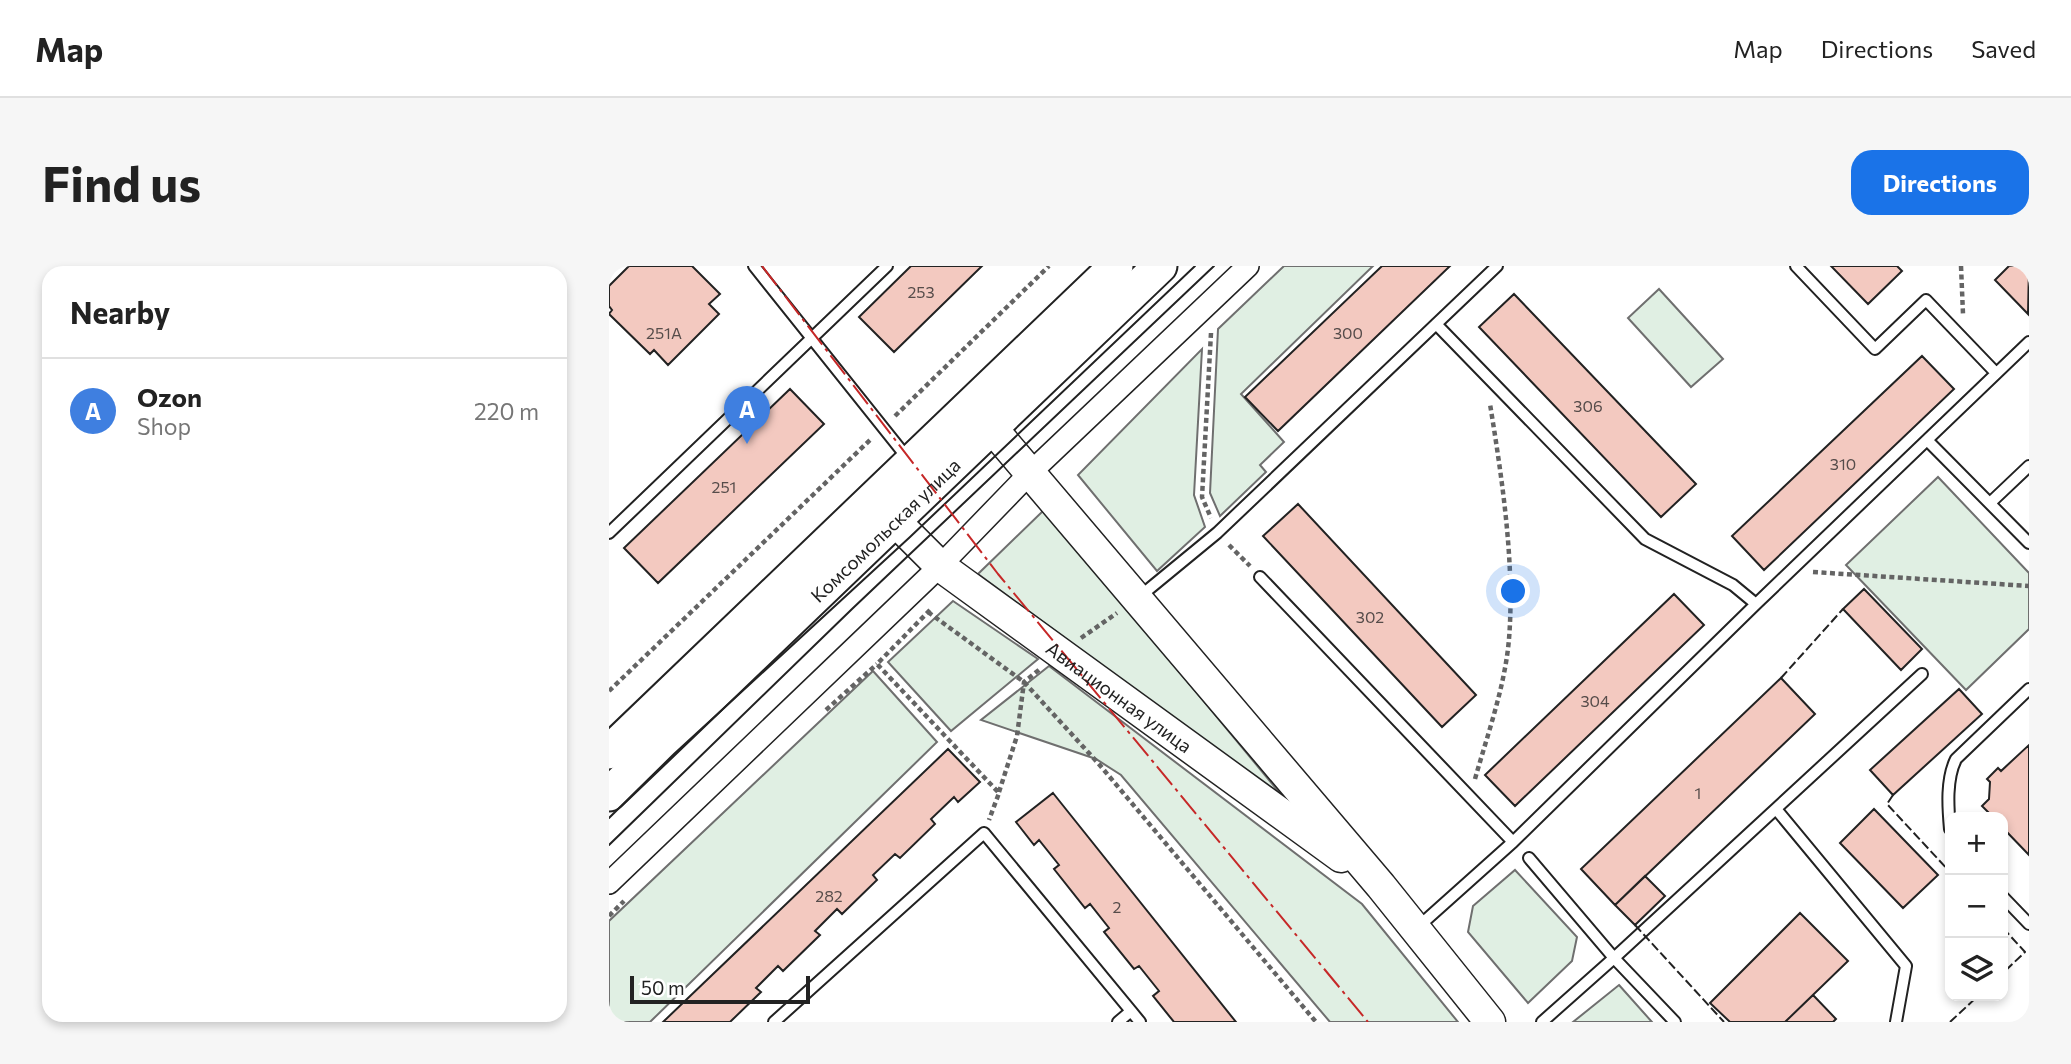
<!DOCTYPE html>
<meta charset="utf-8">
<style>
:root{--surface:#fff;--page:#f6f6f6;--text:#222;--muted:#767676;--line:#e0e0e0;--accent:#1a73e8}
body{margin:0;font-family:Commissioner,sans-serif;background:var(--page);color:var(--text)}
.controls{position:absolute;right:21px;bottom:21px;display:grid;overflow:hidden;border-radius:14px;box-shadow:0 4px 10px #0003}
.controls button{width:63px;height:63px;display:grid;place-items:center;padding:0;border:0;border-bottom:2px solid var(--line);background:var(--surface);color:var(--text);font:35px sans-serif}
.scale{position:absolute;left:21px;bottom:18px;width:180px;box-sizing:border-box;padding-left:7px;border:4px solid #222;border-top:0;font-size:19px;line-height:24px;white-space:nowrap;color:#222;-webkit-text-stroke:5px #fff;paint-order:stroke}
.you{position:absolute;left:905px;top:326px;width:24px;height:24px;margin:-18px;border:5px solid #fff;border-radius:50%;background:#1a73e8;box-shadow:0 0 0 10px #1a73e833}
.badge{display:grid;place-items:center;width:46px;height:46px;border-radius:50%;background:var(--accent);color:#fff;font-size:23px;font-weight:700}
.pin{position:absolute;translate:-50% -58px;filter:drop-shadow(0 2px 4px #0008)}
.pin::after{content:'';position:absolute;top:37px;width:24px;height:21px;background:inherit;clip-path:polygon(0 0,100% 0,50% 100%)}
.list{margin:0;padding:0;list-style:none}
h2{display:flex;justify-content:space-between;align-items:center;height:91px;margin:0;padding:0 28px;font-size:30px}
h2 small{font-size:23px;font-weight:400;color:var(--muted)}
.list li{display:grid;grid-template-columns:46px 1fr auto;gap:21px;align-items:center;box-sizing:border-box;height:105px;padding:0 28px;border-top:2px solid var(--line)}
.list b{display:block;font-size:26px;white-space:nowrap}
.list p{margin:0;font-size:23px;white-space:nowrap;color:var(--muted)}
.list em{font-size:23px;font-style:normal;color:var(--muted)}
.icon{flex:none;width:38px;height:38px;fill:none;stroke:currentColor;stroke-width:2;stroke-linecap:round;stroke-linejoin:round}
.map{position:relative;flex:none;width:1420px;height:756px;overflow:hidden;border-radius:21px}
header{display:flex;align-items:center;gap:42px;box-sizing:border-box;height:98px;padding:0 35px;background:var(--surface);border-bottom:2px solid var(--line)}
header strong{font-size:33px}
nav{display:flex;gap:38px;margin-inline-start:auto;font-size:24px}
.intro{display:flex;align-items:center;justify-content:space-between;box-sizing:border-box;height:168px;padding:0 42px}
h1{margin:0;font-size:49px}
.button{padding:18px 32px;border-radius:21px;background:var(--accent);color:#fff;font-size:24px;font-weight:700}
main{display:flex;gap:42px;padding:0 42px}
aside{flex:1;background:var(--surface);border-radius:21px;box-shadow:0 4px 10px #0003}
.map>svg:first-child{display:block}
</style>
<header>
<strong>Map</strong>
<nav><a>Map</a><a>Directions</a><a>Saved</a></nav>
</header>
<div class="intro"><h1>Find us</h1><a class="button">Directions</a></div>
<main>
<aside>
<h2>Nearby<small></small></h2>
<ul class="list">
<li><span class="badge" style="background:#3f7fe0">A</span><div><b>Ozon</b><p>Shop</p></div><em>220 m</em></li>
</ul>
</aside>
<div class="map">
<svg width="1420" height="756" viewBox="0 0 1420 756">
<rect width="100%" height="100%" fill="#fff"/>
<path fill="#e0efe3" stroke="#6f6f6f" stroke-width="2" d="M675 0H764L632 128 675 176 651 199 657 206 611 250 601 227 609 63Z
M1050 23 1114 93 1082 121 1019 52Z
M593 83 585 229 596 261 548 305 469 209Z
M1329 211 1420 307V363L1357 424 1237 299Z
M436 243 679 537 369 308Z
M344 335 429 393 342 465 279 396Z
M440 400 753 638 849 756H721L512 509 487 493 372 454Z
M264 405 328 476 41 756H0V655Z
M906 604 968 671 963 695 919 737 859 666 864 640Z
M1010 719 1043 756H964Z"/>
<path fill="#f3c9c0" stroke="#222" stroke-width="2" d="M20 0H83L111 28 100 38 110 48 59 99 45 84 41 88 0 48 3 44 0 40V20Z
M302 0H373L285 86 250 51Z
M773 0H841L669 165 636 131Z
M1222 0H1288L1293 5 1259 38Z
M1400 0H1420L1419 48 1386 14Z
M905 28 1087 218 1052 251 870 61Z
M1313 90 1345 123 1155 304 1123 270Z
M181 123 215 158 49 317 15 282Z
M689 238 867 429 833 461 654 270Z
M1255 323 1313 383 1292 404 1234 343Z
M1065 328 1095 359 906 540 876 509Z
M1172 412 1206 448 1006 639 972 603Z
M1350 423 1373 448 1284 529 1261 504Z
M1420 479V589L1394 562V551H1384L1373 540 1380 533 1381 516 1378 513 1389 502 1392 505Z
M339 483 371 516 349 536 345 531 322 553 326 558 291 592 286 588 264 609 268 614 233 648 228 643 206 665 211 669 174 705 169 700 147 722 152 726 121 756H54Z
M444 527 627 756H565L544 730 550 725 530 700 525 703 495 666 500 662 481 638 476 642 445 603 450 599 430 574 425 579 407 556Z
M1265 543 1329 609 1294 642 1231 577Z
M1036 610 1056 630 1026 659 1006 639Z
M1191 647 1239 695 1176 756H1121L1101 737Z
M1204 729 1227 753 1224 756H1176Z"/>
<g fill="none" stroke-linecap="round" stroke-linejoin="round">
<g stroke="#222" stroke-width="14">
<path id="lane" d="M145 0 300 194
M1187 0 1266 83 1317 34 1387 107
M827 58 1036 273 1124 319 1147 338
M1318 174 1420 277
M1381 237 1420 200
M0 267 278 0
M651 311 904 576
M529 332 608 267 888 0
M1167 543 1297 700 1287 756
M1341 563C1339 541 1337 513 1347 493L1420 423
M920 592 1005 692 1066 756
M1394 631 1420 658
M809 661 904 576 1147 338 1420 76
M522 745 531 756
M165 756 375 567 522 745 509 756
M933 756 1005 692 1313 408"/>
</g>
<g stroke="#222" stroke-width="24">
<path id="street" d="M0 617 331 300 421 207 639 0"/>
</g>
<g stroke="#222" stroke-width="33">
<g id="secondary">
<path d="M382 161 772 620 881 756"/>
<path id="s1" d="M279 232 284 253 331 300 732 591"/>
</g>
</g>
<g stroke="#222" stroke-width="37">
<g id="primary">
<path d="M0 486 507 0"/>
<path id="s2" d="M0 528 551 0"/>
</g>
</g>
<path stroke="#646464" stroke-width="4.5" stroke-dasharray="5 3.5" stroke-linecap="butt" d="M1352 0 1354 48
M602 67 593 231 602 252
M286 150 440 0
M620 279 641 300
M1204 306 1420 320
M321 344 268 398 390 527 380 554
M319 346 415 416 489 497 707 756
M472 372 508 347
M0 425 262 173
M217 444 268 398
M866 513C879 467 896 420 900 373 906 298 893 212 881 138
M390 526 408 470 415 416 431 403
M0 650 15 635"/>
<use href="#lane" stroke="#fff" stroke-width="10"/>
<use href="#street" stroke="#fff" stroke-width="21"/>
<use href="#secondary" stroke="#fff" stroke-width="30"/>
<use href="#primary" stroke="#fff" stroke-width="33"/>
<path stroke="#222" stroke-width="2" d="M0 552 65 488 301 271 586 0
M0 579 243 343 605 0"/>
<path stroke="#222" stroke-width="2" stroke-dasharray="9 3.5" stroke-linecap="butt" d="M1172 412 1234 343
M1284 529 1278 538 1341 606
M1026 659 1115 756
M1394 662 1416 686 1394 707
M1341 756 1369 730"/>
<path stroke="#c62828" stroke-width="2" stroke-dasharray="24 5 3.5 5" stroke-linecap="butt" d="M153 0 389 308 759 756"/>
</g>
<g text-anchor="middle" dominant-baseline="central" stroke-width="5" stroke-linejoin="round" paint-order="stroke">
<g font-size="16" fill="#564c4a">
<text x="312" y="25">253</text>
<text x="55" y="66">251А</text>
<text x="739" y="66">300</text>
<text x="979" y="139">306</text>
<text x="1234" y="197">310</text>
<text x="115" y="220">251</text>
<text x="761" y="350">302</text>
<text x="986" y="434">304</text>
<text x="1089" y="526">1</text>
<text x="220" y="629">282</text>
<text x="508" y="640">2</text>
</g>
<g font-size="19" fill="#222" stroke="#fff">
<text stroke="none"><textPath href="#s2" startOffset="382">Комсомольская улица</textPath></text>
<text stroke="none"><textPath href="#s1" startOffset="310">Авиационная улица</textPath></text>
</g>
</g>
</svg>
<div class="controls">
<button>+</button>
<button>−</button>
<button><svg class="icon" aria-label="layers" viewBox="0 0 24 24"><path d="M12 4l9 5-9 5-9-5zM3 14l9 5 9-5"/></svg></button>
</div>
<div class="scale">50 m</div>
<div class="you"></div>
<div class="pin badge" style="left:138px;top:178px;background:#3f7fe0">A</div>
</div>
</main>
